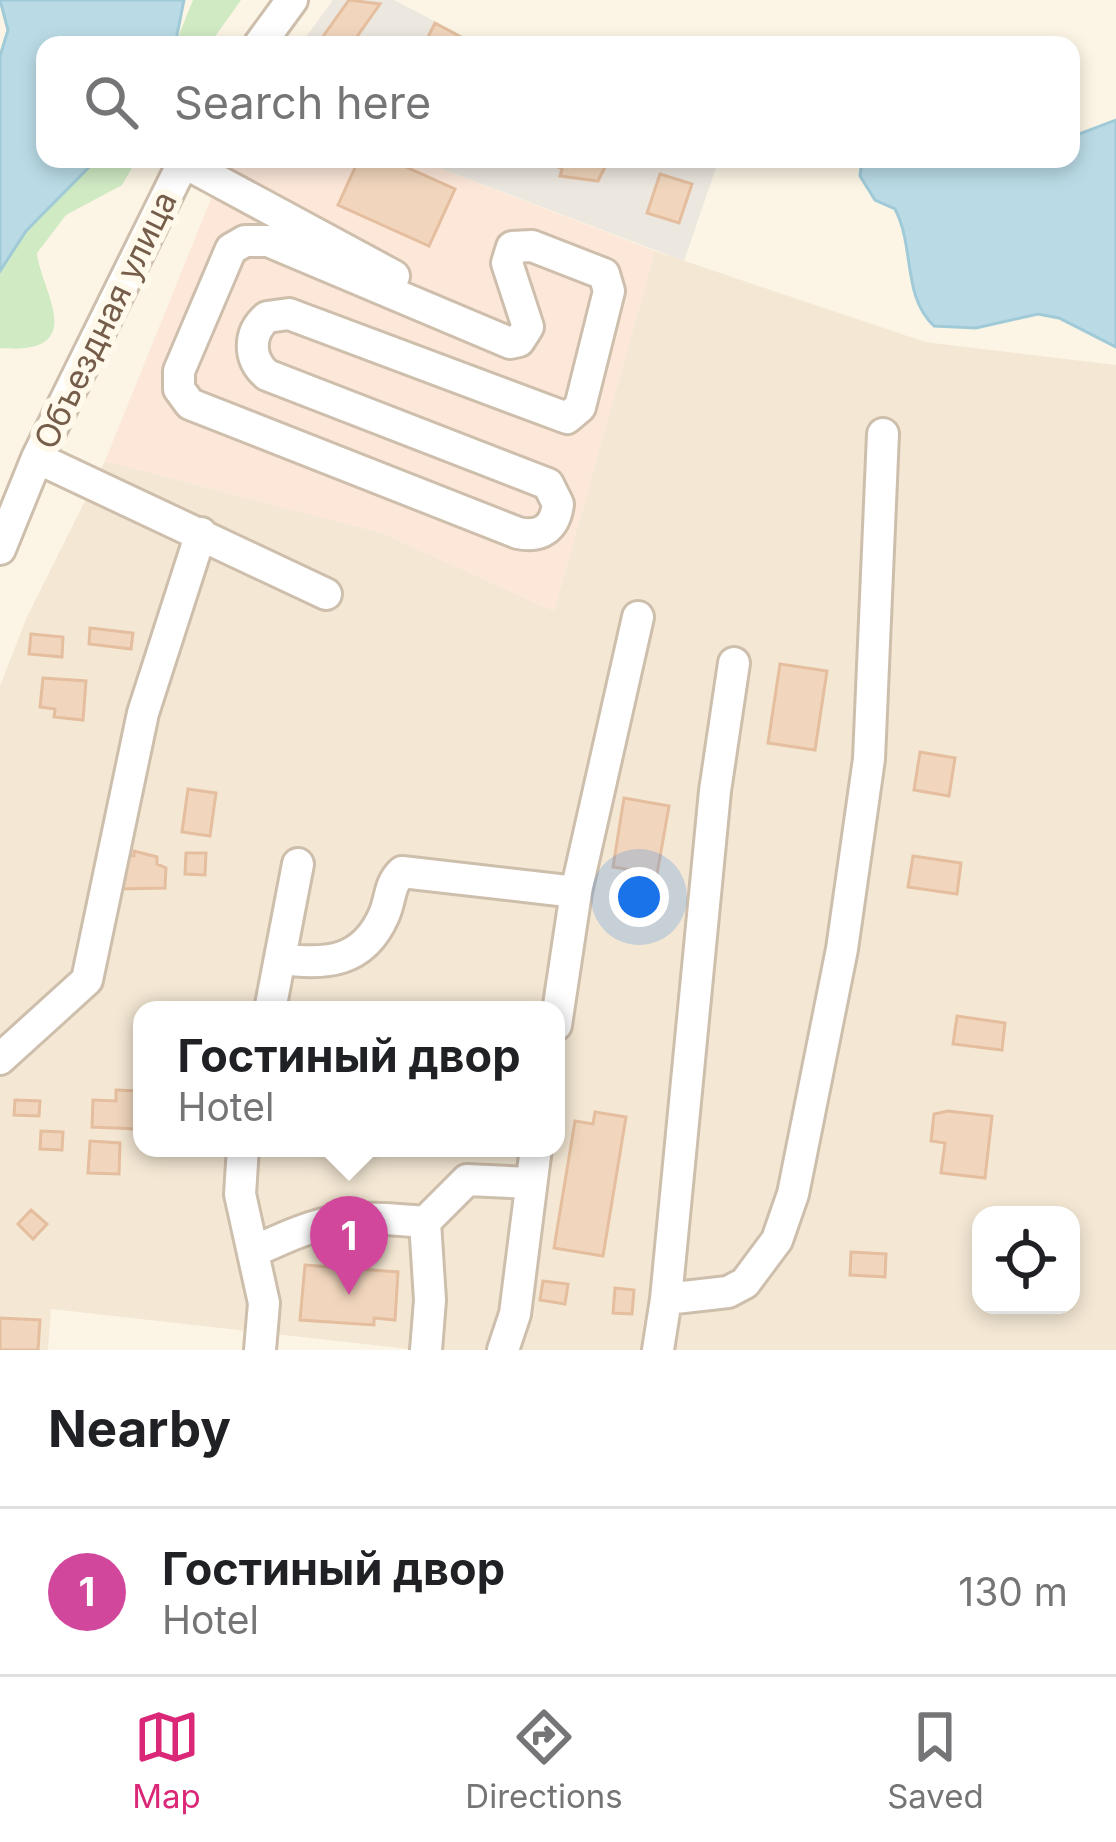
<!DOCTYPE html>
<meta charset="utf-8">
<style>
:root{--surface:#fff;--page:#f6f6f6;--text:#202124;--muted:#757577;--line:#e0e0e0;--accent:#db2777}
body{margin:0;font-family:Inter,sans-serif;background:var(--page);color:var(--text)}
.controls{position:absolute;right:36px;bottom:36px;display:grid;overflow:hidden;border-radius:24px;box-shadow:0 6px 18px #0003}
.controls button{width:108px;height:108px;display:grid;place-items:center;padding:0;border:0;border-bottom:3px solid var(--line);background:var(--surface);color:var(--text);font:60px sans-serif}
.you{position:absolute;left:639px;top:897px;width:42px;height:42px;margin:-30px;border:9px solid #fff;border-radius:50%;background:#1a73e8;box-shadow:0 0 0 18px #1a73e833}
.badge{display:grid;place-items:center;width:78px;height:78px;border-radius:50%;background:var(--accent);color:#fff;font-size:39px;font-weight:700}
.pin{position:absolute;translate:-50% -99px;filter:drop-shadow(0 3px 6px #0008)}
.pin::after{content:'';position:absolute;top:63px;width:42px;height:36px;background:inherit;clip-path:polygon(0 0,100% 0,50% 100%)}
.popup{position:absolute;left:133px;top:1001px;width:432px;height:156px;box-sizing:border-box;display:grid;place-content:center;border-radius:24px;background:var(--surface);filter:drop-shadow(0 3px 9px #0005);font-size:39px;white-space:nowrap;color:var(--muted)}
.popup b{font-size:45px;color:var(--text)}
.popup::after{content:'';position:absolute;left:50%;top:100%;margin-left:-24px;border:24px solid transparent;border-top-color:var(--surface)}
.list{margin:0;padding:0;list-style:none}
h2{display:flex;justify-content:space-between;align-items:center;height:156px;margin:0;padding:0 48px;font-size:51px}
h2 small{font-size:39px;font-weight:400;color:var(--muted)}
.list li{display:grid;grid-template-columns:78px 1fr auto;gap:36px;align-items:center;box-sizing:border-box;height:168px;padding:0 48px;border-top:3px solid var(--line)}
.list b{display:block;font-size:45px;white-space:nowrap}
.list p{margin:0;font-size:39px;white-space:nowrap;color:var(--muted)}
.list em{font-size:39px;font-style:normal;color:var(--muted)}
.icon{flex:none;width:66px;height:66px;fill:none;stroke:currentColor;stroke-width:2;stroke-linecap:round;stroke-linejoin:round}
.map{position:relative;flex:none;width:1116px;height:1350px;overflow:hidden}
.search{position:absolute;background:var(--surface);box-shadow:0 6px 18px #0003;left:36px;right:36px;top:36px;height:132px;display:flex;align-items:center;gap:30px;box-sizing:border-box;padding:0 42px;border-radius:24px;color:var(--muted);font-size:45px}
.sheet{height:324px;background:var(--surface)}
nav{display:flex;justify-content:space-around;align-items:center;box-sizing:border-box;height:168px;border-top:3px solid var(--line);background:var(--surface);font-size:33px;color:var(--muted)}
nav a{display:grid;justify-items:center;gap:6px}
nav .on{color:var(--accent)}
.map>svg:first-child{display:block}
</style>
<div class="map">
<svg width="1116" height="1350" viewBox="0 0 1116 1350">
<rect width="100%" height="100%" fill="#fcf5e5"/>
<path fill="#f4e8d4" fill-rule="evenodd" d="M655 251 925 342 1116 365V1350H418L51 1309 48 1350H0V686L26 619 105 461 382 533 554 611ZM142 1010H556V1148H142ZM981 1215H1071V1305H981Z"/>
<path fill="#fce7d9" d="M227 159H416L655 251 554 611 382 533 105 461Z"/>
<path fill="#ece7df" d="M333 0H394L480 45H300Z
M416 159H719L684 261Z"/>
<path fill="#d0eac4" d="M193 0H241L209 45H175Z
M97 159H137L122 185 66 215 37 253C40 289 92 356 0 348V271L26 231Z"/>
<path fill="#badbe6" stroke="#a0cad7" stroke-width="3" d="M0 0H184L175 45H45V159H97L26 231 0 271V56L8 30Z
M1116 120V347L1059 318 1038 314 976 328 934 326C902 296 915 247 895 209L875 200 860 176 862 159H1071V137Z"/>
<path fill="#f1d6bd" stroke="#e4be9e" stroke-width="3" d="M349 0 380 4 351 45H317Z
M435 23 463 38 459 45H424Z
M359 159H388L455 189 429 246 338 205Z
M542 159H609L598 181 560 176 562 169Z
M660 174 692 184 679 223 647 213Z
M90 628 133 633 131 649 89 644Z
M31 634 63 637 62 657 29 654Z
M780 664 827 671 815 750 768 743Z
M43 678 86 681 83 720 54 717 55 709 40 707Z
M920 752 955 758 949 796 914 790Z
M188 789 216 793 210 836 182 832Z
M624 798 669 806 657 874 613 867Z
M134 851 157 857V864L166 868 165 888 117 889 119 855 134 856Z
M186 853H206L205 875 185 874Z
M913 856 961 863 957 894 908 887Z
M957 1016 1005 1023 1002 1050 953 1044Z
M116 1090 137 1091 135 1129 92 1127 93 1100 116 1101Z
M15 1100 40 1101 39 1116 14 1115Z
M948 1111 992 1116 985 1178 941 1173 945 1143 931 1141 934 1114Z
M595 1112 626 1117 603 1256 554 1248 575 1121 593 1124Z
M41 1131 63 1132 62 1150 40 1149Z
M90 1141 120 1143 119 1174 88 1173Z
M31 1210 47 1224 33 1239 18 1224Z
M851 1252 886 1254 885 1277 850 1275Z
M305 1265 398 1272 395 1320 374 1318V1325L300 1320Z
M543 1281 568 1284 565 1304 540 1300Z
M615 1288 634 1290 632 1314 613 1313Z
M0 1318 40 1320 38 1350H0Z"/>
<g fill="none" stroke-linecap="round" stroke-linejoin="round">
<g stroke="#cebeac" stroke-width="36">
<path id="minor" d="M259 45 292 0
M183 162 394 276
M245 241H268L510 343 519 341 528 327 507 263 512 247 532 246 604 274 609 291 580 407 567 418 289 314 267 317C248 333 248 359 267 375L548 484 558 504C555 528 541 538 518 533L190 404 179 389V371L231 249Z
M37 458 326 594
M0 549 37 458 185 159
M280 959C326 965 363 963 384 915 391 899 389 884 402 872L576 892
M270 1010 298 864
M556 1025 576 892 638 617
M0 1059 87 980 143 713 201 533
M243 1148 240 1194 264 1303 260 1350
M425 1222 430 1300 426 1350
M255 1251C328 1217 345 1215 425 1222L467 1180 530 1183
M666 1299 715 791 734 663
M503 1350 515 1314 536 1148
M658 1350 666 1299 728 1292 745 1283 777 1240 793 1194 842 949 869 759 883 434"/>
</g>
<use href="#minor" stroke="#fff" stroke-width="30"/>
</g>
<g text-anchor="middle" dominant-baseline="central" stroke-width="12" stroke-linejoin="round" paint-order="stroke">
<g font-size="33" fill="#755d4a" stroke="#fff9ec">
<text transform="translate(105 320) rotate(-64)">Объездная улица</text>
</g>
</g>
</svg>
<div class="controls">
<button><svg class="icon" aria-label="locate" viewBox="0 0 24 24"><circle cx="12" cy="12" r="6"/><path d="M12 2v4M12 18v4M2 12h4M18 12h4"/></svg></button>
</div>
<div class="you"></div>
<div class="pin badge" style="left:349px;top:1295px;background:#d1479c">1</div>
<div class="popup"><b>Гостиный двор</b>Hotel</div>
<div class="search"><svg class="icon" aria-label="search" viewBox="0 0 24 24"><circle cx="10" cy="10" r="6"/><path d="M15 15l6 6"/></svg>Search here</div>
</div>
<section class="sheet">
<h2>Nearby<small></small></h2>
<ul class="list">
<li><span class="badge" style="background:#d1479c">1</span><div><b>Гостиный двор</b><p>Hotel</p></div><em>130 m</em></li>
</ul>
</section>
<nav>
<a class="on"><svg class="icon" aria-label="map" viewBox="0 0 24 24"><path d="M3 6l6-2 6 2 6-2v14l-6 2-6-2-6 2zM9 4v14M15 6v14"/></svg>Map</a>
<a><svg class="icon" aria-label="directions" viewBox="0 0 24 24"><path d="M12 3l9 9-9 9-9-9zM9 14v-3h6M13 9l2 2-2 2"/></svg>Directions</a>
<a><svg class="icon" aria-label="saved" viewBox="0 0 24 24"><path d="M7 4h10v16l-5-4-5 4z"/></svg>Saved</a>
</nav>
